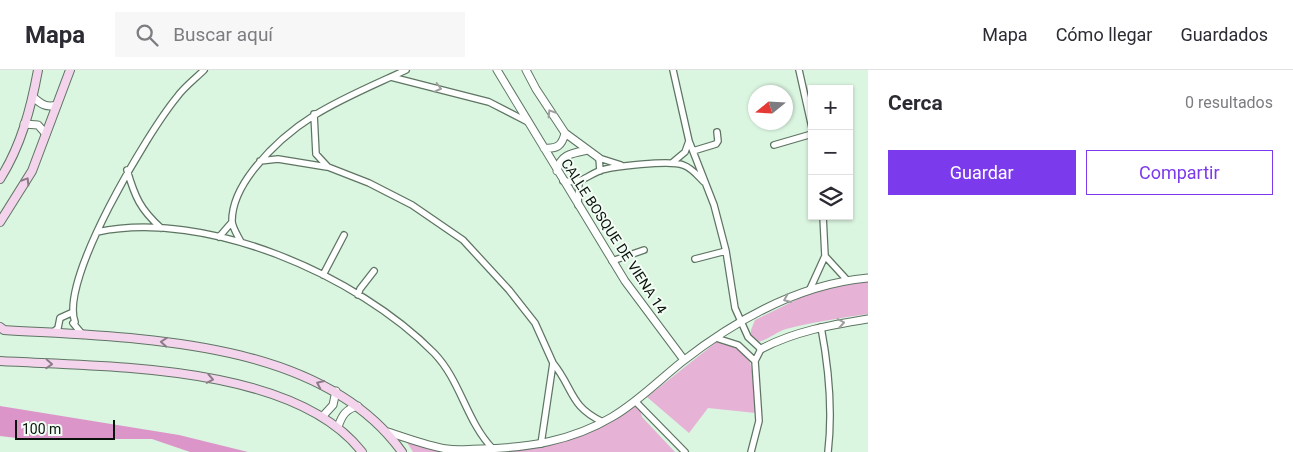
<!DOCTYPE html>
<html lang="es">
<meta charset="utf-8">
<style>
:root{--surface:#fff;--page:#f7f7f7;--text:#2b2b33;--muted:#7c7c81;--line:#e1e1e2;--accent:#7c3aed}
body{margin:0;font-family:Roboto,sans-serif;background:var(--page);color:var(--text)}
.controls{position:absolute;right:15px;top:15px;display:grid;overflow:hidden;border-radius:0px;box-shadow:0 1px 4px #0004}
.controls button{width:45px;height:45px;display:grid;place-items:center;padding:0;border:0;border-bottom:1px solid var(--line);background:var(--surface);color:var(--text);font:25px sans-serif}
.compass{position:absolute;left:748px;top:15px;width:45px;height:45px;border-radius:50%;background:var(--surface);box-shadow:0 1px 4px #0004;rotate:252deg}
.scale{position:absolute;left:15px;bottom:12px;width:100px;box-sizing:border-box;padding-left:5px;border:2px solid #09120b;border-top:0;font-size:14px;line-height:18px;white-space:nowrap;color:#09120b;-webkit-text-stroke:4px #f3fdf5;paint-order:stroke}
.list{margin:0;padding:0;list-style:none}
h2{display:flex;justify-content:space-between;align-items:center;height:65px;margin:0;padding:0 20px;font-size:21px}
h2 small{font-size:16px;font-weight:400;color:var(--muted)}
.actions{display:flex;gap:10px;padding:15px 20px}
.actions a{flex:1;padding:11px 0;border:1px solid var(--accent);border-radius:0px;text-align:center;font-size:18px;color:var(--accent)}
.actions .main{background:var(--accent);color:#fff}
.icon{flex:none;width:28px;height:28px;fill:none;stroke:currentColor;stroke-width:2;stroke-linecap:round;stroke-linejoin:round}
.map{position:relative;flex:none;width:868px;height:382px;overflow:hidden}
header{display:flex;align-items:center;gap:30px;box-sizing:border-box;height:70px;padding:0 25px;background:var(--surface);border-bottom:1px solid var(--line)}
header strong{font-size:24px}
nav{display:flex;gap:28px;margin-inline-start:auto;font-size:18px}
.search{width:350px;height:45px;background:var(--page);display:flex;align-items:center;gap:12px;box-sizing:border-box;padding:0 18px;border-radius:0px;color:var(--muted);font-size:19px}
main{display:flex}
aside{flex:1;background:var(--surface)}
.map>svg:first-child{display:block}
</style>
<header>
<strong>Mapa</strong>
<div class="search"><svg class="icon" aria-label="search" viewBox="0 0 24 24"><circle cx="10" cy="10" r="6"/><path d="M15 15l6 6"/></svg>Buscar aquí</div>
<nav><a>Mapa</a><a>Cómo llegar</a><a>Guardados</a></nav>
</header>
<main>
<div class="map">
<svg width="868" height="382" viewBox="0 0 868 382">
<rect width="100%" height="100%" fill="#daf5e0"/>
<path fill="#e6b2d6" d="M868 212V244C840 248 813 252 786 259 776 262 768 270 757 272L751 268V260L755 250 831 213Z
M719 270C724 271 731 271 735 273 756 281 754 324 756 343L708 338 689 363 647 327Z
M635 335H639L642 347 675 382H413L403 366 445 381 561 371Z"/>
<path fill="#dc95c8" d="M0 336 179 365 248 382H190L152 369H25L0 366Z"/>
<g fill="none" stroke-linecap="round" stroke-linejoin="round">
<g stroke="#5e7563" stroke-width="8">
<path id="minor" d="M673 0 689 71 714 135 726 181 735 238 748 267 761 279 755 291 759 351 751 382
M799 0 812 58
M391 7 489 32 528 52
M314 44 316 84 328 97 369 113 412 135 463 170 509 220 535 253 553 293 541 374
M774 75 812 64
M693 81 716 74 718 71 717 62
M260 91 278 89 327 97
M673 92 685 82 689 71
M127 100C135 127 140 139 161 158
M600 101 599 88 621 95
M563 111C584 113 581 109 599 101 612 96 671 90 683 95 692 98 698 106 704 112
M578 135 579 112
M97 162C206 139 357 205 434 283 461 311 466 351 493 379
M219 167 232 152
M241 172C238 166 232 157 232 151 232 132 243 113 254 99 297 45 346 28 406 0
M825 186 847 210
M695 189 726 181
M612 191 644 180
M323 205 344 165
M810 219 825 186 823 146
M358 225 360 219 374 201
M821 257C829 299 833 339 828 382
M52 263 58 258 60 248 71 243
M83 265 73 253 75 252C59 210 148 62 177 27 184 17 195 9 204 0
M716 268 738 275 755 291
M553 293C574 319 569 336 603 352
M635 331 685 382"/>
</g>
<g stroke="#5e7563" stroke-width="9">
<path id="tertiary" d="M497 0 625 211 684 290
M526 0 536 19 565 63 599 88
M33 27C41 34 46 38 57 35
M24 54 38 55 46 64
M544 78C557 79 562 76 565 63
M557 101C560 84 573 83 588 80
M761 279C795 261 831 255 868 249
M322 347 333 335 336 321
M338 357C342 345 346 339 358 336
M388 362C407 368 427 376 447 379 458 381 469 379 481 379 527 378 572 371 612 347 638 332 660 309 683 291 737 249 800 214 868 208"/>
</g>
<g stroke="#5e7563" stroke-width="10">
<path id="secondary" d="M0 109C21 76 31 38 38 0
M0 152 32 101 70 0
M0 257 4 260C132 268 320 267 402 382
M0 291C103 297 293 293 362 382"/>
</g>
<use href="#minor" stroke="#fff" stroke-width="5.5"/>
<use href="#tertiary" stroke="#fff" stroke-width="7"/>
<use href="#secondary" stroke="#f4d3ec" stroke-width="8"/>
</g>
<defs><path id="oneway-chevron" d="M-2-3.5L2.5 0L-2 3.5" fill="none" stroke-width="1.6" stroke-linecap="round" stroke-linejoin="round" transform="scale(1.25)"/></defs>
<g stroke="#9da09d">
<use href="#oneway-chevron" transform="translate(438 18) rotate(14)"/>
<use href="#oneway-chevron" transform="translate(551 43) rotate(-122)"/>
<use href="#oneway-chevron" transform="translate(787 229) rotate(157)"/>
<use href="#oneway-chevron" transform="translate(841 253) rotate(-10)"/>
</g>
<g stroke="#8a7c87">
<use href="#oneway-chevron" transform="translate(26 111) rotate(-58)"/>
<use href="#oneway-chevron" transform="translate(164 272) rotate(-175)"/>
<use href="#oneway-chevron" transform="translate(49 294) rotate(3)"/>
<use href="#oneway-chevron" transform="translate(210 309) rotate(11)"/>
<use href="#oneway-chevron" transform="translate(320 314) rotate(-155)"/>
</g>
<g text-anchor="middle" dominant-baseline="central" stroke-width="4" stroke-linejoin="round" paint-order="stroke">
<g font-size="14" fill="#09120b" stroke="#f3fdf5">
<text transform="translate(614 166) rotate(57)">CALLE BOSQUE DE VIENA 14</text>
</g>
</g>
</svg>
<div class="controls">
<button>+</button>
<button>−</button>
<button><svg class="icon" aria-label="layers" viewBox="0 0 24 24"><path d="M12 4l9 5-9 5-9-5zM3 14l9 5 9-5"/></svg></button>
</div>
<svg class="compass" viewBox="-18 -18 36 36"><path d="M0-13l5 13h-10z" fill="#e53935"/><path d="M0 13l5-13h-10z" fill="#7c7c81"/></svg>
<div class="scale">100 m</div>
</div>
<aside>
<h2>Cerca<small>0 resultados</small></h2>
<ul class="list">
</ul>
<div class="actions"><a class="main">Guardar</a><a>Compartir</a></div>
</aside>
</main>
